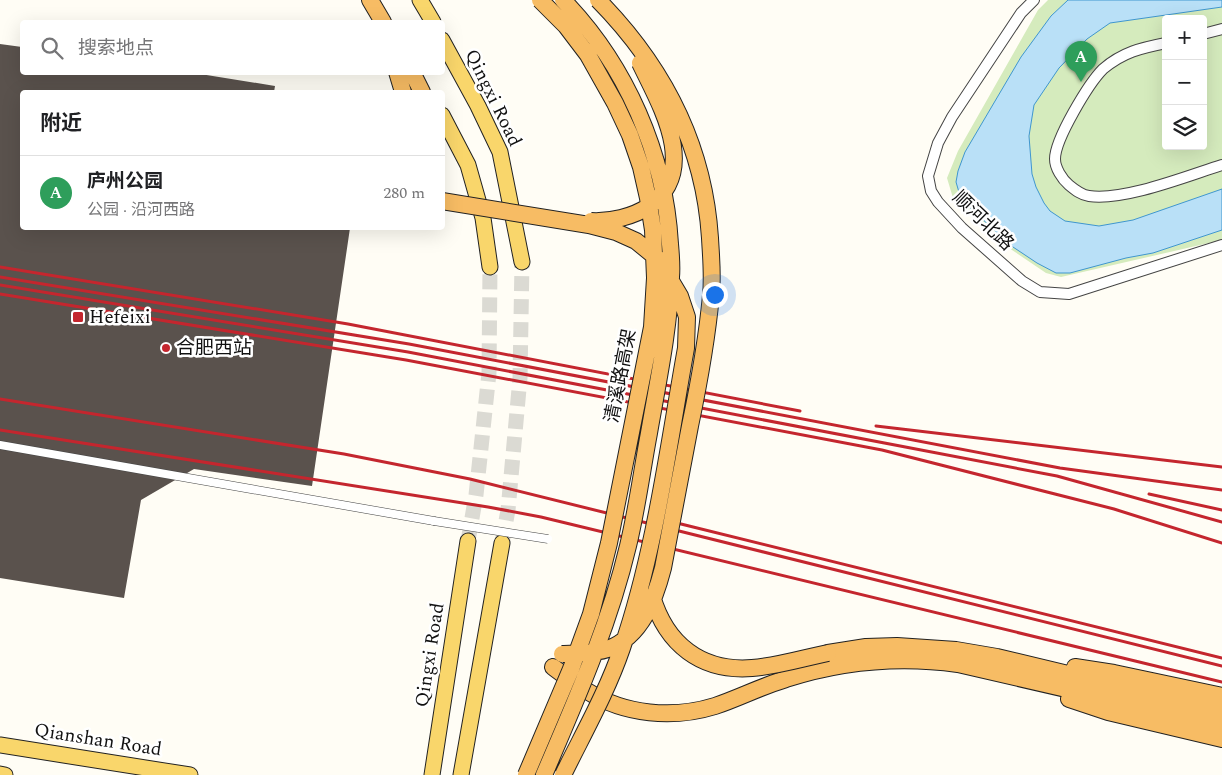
<!DOCTYPE html>
<html lang="zh">
<meta charset="utf-8">
<style>
:root{--surface:#fff;--page:#f6f6f6;--text:#202124;--muted:#757577;--line:#e0e0e0;--accent:#c4262e}
body{margin:0;font-family:Spectral,"Noto Sans SC",serif;background:var(--page);color:var(--text)}
.controls{position:absolute;right:15px;top:15px;display:grid;overflow:hidden;border-radius:5px;box-shadow:0 5px 20px #0002}
.controls button{width:45px;height:45px;display:grid;place-items:center;padding:0;border:0;border-bottom:1px solid var(--line);background:var(--surface);color:var(--text);font:25px sans-serif}
.you{position:absolute;left:714px;top:294px;width:18px;height:18px;margin:-12px;border:4px solid #fff;border-radius:50%;background:#1a73e8;box-shadow:0 0 0 8px #1a73e833}
.badge{display:grid;place-items:center;width:32px;height:32px;border-radius:50%;background:var(--accent);color:#fff;font-size:16px;font-weight:700}
.pin{position:absolute;translate:-50% -41px;filter:drop-shadow(0 1px 2px #0008)}
.pin::after{content:'';position:absolute;top:26px;width:18px;height:15px;background:inherit;clip-path:polygon(0 0,100% 0,50% 100%)}
.list{margin:0;padding:0;list-style:none}
h2{display:flex;justify-content:space-between;align-items:center;height:65px;margin:0;padding:0 20px;font-size:21px}
h2 small{font-size:16px;font-weight:400;color:var(--muted)}
.list li{display:grid;grid-template-columns:32px 1fr auto;gap:15px;align-items:center;box-sizing:border-box;height:75px;padding:0 20px;border-top:1px solid var(--line)}
.list b{display:block;font-size:19px;white-space:nowrap}
.list p{margin:0;font-size:16px;white-space:nowrap;color:var(--muted)}
.list em{font-size:16px;font-style:normal;color:var(--muted)}
.icon{flex:none;width:28px;height:28px;fill:none;stroke:currentColor;stroke-width:2;stroke-linecap:round;stroke-linejoin:round}
.map{position:relative;flex:none;width:1222px;height:775px;overflow:hidden}
.search{position:absolute;background:var(--surface);box-shadow:0 5px 20px #0002;left:20px;top:20px;width:425px;height:55px;display:flex;align-items:center;gap:12px;box-sizing:border-box;padding:0 18px;border-radius:5px;color:var(--muted);font-size:19px}
.panel{position:absolute;background:var(--surface);box-shadow:0 5px 20px #0002;left:20px;top:90px;width:425px;height:140px;border-radius:5px}
.map>svg:first-child{display:block}
</style>
<div class="map">
<svg width="1222" height="775" viewBox="0 0 1222 775">
<rect width="100%" height="100%" fill="#fffdf5"/>
<path fill="#d5ebbd" fill-rule="evenodd" d="M1048 0H1222V240L1061 277 1046 273 1006 246 953 198 947 178 958 151 1038 10ZM1166 19H1203V146H1166Z"/>
<path fill="#b9e0f7" stroke="#3f96cf" d="M1068 0H1222V7L1110 23 1087 39 1059 68 1034 105 1029 136 1032 174 1036 187 1044 203 1050 211 1065 221 1099 226 1133 220 1222 189V230L1153 253 1126 258 1070 273H1056L1037 263 1010 245 961 199 956 182 958 171 965 152 1021 57 1051 16Z"/>
<path fill="#5a524d" d="M0 44 22 47V72H188L275 86 274 92H22V228H350L312 486 194 469 141 500 124 598 0 578Z"/>
<g fill="none" stroke-linecap="round" stroke-linejoin="round">
<path stroke="#dbdad3" stroke-width="15" stroke-dasharray="15 8" stroke-linecap="butt" d="M468 541 476 495 489 373 490 267
M502 543 508 510 520 378 522 262"/>
<g stroke="#444" stroke-width="9">
<path id="pedestrian" d="M0 445 434 521"/>
</g>
<g stroke="#444" stroke-width="12">
<path id="minor" d="M1034 0 1021 13 952 117 938 143 928 176 931 191 938 202 962 228 1022 281 1040 292 1069 294 1222 245
M1203 34 1222 29
M1166 43C1141 48 1123 52 1103 69 1089 83 1055 139 1055 159 1055 168 1062 179 1069 185 1075 190 1081 195 1089 196 1125 201 1187 176 1222 165"/>
</g>
<g stroke="#222" stroke-width="17">
<path id="primary" d="M420 0 433 22
M442 40 478 106 500 152 522 262
M442 115 468 165 483 218 490 267
M0 745 190 775
M0 774 5 775
M432 775 468 541
M461 775 502 543"/>
</g>
<g stroke="#222" stroke-width="18">
<path id="trunk" d="M370 0 383 22
M397 72 403 92
M412 72 422 92
M828 653 866 647 897 646 956 650 997 657 1222 711
M553 667C564 675 575 684 587 691 625 715 673 719 715 706 739 698 762 686 786 679 842 661 900 656 958 664L1222 725
M1075 667 1114 673 1222 696
M1069 699 1108 712 1222 739"/>
</g>
<use href="#pedestrian" stroke="#fff" stroke-width="8"/>
<use href="#minor" stroke="#fff" stroke-width="10"/>
<use href="#primary" stroke="#f9d66b" stroke-width="15"/>
<use href="#trunk" stroke="#f7bc64" stroke-width="16"/>
<path stroke="#c4262e" stroke-width="3" d="M0 267 348 324 800 411
M0 277 409 344 1060 468 1222 490
M0 285 408 352 1057 476 1222 522
M0 294 406 360 882 450 1114 509 1222 543
M0 399 344 454 470 479 1222 666
M876 426 1222 467
M0 430 488 507 541 517 1222 682
M1149 494 1222 510
M681 524 1222 658"/>
<g stroke="#444" stroke-width="9" stroke-linecap="butt">
<path id="pedestrian-bridge" d="M434 521 548 539"/>
</g>
<g stroke="#222" stroke-width="18" stroke-linecap="butt">
<path id="trunk-bridge" d="M442 201 589 225 616 232 636 241 658 259 680 296 687 317 686 348C668 448 655 552 622 648 607 692 583 734 563 775
M591 221C610 222 633 217 649 206 700 170 660 105 640 63
M652 596C666 644 701 672 752 668 778 666 803 658 828 653
M562 654C577 653 594 654 608 649 642 636 655 599 663 568 672 520 681 473 690 426 699 383 707 339 711 295 713 276 711 257 710 238 704 145 664 67 598 0
M526 775 571 669 591 614 609 543 652 327 655 278 653 230 648 198 641 167 630 135 615 103 588 55 566 26 540 0
M544 775C576 700 609 626 628 546 637 509 642 470 649 433 658 381 669 330 671 277 672 267 671 255 670 244 665 154 626 65 563 0"/>
</g>
<use href="#pedestrian-bridge" stroke="#fff" stroke-width="8"/>
<use href="#trunk-bridge" stroke="#f7bc64" stroke-width="16"/>
</g>
<g fill="#c4262e" stroke="#fff" stroke-width="2">
<rect x="72" y="311" width="12" height="12" rx="2.5"/>
<circle cx="166" cy="348" r="5"/>
</g>
<g text-anchor="middle" dominant-baseline="central" stroke-width="5" stroke-linejoin="round" paint-order="stroke">
<g font-size="19" fill="#111" stroke="#fff">
<text transform="translate(493 98) rotate(64)">Qingxi Road</text>
<text transform="translate(983 221) rotate(44)">顺河北路</text>
<text transform="translate(621 376) rotate(-79)">清溪路高架</text>
<text transform="translate(430 655) rotate(-81)">Qingxi Road</text>
<text transform="translate(98 740) rotate(9)">Qianshan Road</text>
</g>
<g font-size="19" fill="#111" stroke="#fff" text-anchor="start">
<text x="89" y="317">Hefeixi</text>
<text x="176" y="348">合肥西站</text>
</g>
</g>
</svg>
<div class="controls">
<button>+</button>
<button>−</button>
<button><svg class="icon" aria-label="layers" viewBox="0 0 24 24"><path d="M12 4l9 5-9 5-9-5zM3 14l9 5 9-5"/></svg></button>
</div>
<div class="you"></div>
<div class="pin badge" style="left:1081px;top:82px;background:#2e9e5b">A</div>
<div class="search"><svg class="icon" aria-label="search" viewBox="0 0 24 24"><circle cx="10" cy="10" r="6"/><path d="M15 15l6 6"/></svg>搜索地点</div>
<section class="panel">
<h2>附近<small></small></h2>
<ul class="list">
<li><span class="badge" style="background:#2e9e5b">A</span><div><b>庐州公园</b><p>公园 · 沿河西路</p></div><em>280 m</em></li>
</ul>
</section>
</div>
